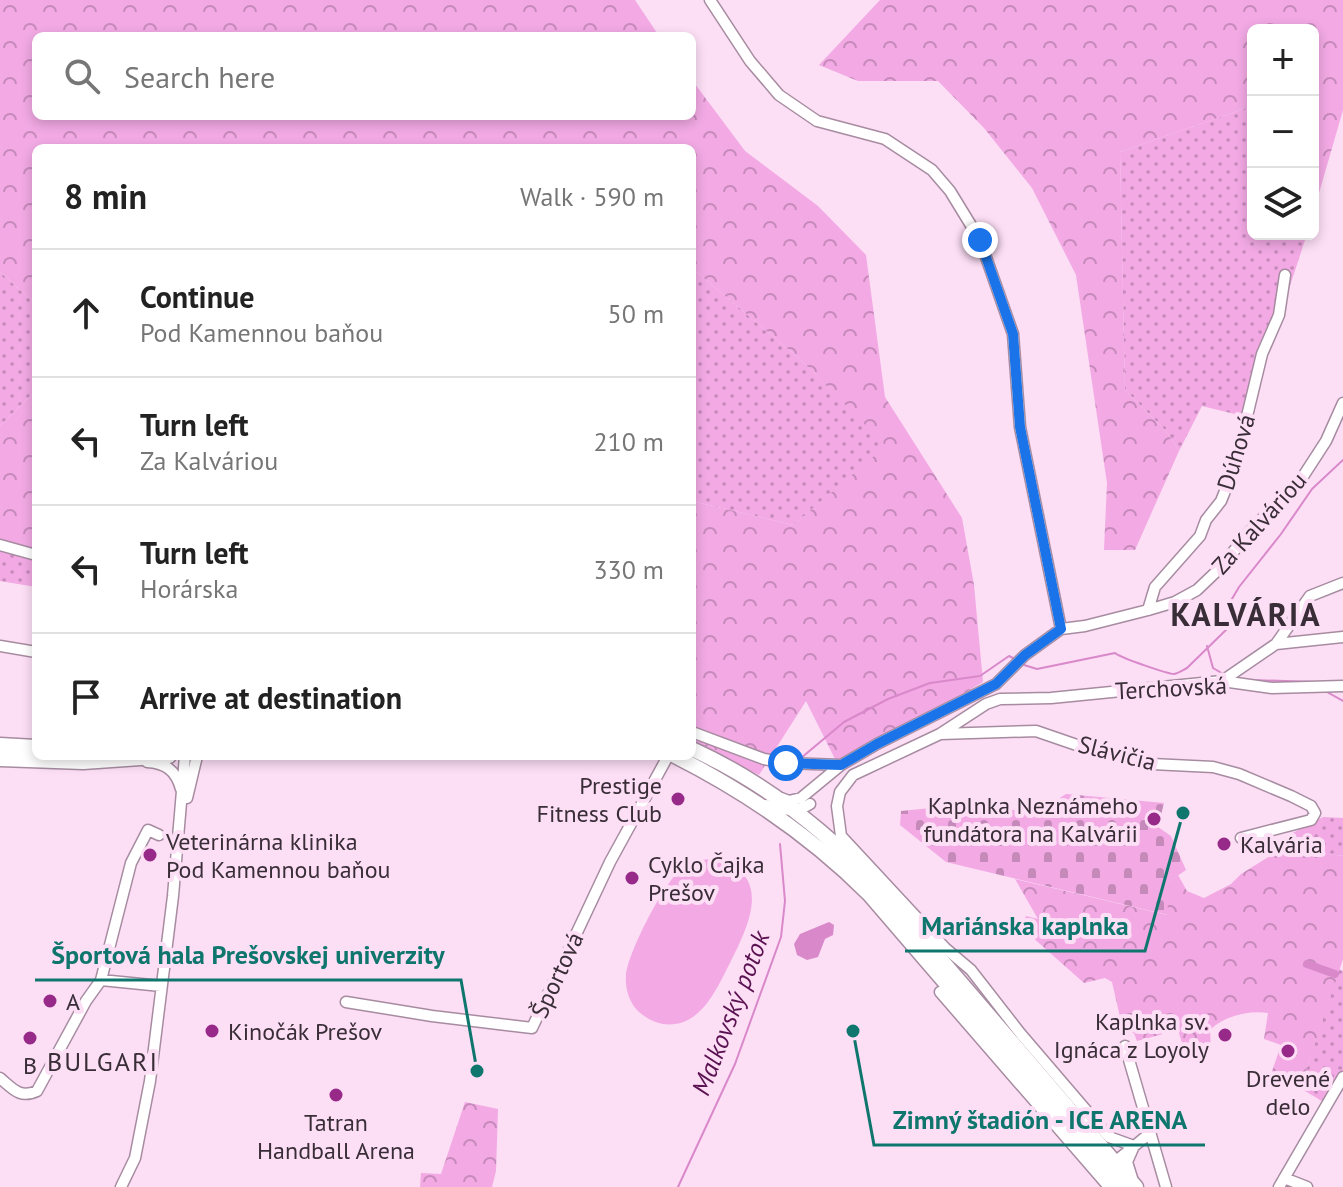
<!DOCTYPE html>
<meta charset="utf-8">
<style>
:root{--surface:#fff;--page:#f6f6f6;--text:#222;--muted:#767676;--line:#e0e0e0}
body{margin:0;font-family:"PT Sans",sans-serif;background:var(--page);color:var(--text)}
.controls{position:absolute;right:24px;top:24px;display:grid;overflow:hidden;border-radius:12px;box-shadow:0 4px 12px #0003}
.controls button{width:72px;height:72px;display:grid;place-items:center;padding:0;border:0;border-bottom:2px solid var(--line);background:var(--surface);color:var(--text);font:40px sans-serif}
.stop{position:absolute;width:24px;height:24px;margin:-18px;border:6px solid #1a73e8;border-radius:50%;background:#fff}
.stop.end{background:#1a73e8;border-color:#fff;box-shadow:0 2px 8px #0008}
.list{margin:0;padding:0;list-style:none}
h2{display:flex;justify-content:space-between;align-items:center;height:104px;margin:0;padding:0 32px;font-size:34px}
h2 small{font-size:26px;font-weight:400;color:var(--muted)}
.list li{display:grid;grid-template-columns:52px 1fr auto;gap:24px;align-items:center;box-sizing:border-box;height:128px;padding:0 32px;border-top:2px solid var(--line)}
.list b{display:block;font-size:30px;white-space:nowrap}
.list p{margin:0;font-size:26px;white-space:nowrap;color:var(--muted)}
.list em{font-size:26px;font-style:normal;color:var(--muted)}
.icon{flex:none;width:44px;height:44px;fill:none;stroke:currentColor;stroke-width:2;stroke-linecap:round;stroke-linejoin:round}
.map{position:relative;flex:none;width:1343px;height:1187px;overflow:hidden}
.search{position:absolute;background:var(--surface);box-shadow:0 4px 12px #0003;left:32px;top:32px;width:664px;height:88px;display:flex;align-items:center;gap:20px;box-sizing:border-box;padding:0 28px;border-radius:12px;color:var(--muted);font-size:30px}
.panel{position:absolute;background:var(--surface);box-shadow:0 4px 12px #0003;left:32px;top:144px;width:664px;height:616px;border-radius:12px}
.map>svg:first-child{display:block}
</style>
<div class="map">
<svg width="1343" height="1187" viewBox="0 0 1343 1187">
<defs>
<pattern id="grass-dots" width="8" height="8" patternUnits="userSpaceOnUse" patternTransform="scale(2)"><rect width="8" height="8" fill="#f2a9e4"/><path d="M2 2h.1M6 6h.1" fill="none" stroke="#c58aba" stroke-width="1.8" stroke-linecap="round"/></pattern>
<pattern id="forest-crowns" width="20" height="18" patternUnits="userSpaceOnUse" patternTransform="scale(2)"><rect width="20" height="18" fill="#f2a9e4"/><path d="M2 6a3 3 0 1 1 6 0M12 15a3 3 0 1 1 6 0" fill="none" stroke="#c58aba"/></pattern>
<pattern id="cemetery-stones" width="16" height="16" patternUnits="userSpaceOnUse" patternTransform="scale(2)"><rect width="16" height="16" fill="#f2a9e4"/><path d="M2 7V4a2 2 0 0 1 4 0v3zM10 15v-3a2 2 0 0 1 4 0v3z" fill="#c58aba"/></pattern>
</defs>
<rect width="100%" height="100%" fill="#fcdef5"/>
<path fill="url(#grass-dots)" d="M1246 108 1253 122V234H1307L1247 417 1202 406 1179 451 1165 430 1125 390 1120 152Z
M692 268 801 360 887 446 793 525 692 501Z
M0 272 36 304V390L0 426Z
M0 548 36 554V587L0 581Z
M1323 817 1343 818V856L1306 851Z
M1339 969 1343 971V1071L1327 1103C1316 1099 1311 1093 1300 1089Z"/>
<path fill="url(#forest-crowns)" d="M0 0H635L659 36H36V116H692V80L745 151 818 206 866 255 885 397 962 518 974 585 983 682 839 767 806 701 759 775 692 743V501L793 525 886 446 801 360 692 268V148H36V304L0 272Z
M880 0H1343V110L1313 214V30H1253V122L1246 108 1120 152 1125 390 1165 430 1179 451 1135 550H1104L1107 483 1076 275 1032 188 984 128 938 81H858L819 65Z
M36 390V554L0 548V426Z
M1323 817 1307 851 1343 856V959L1300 1089 1270 1077 1281 1045 1264 1039 1268 1013C1249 1010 1224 1016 1210 1030L1211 1051 1186 1056 1178 1030 1137 1041 1134 1033 1123 1030 1112 982 1105 978 1084 983 1022 928 1026 916 1038 919 1015 879 1167 915V883L1178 875 1187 891 1204 898 1231 884 1241 874 1273 854 1289 835Z
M465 1102 498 1109 496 1171 492 1187H420L421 1173 441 1174Z"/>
<path fill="url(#cemetery-stones)" d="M1066 794 1164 803 1158 827 1171 836 1186 870 1167 883 1168 915 946 862 900 825 901 811 971 804 1036 813Z"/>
<path fill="#f2a9e4" d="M715 859C775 874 748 927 730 963 716 990 700 1029 663 1024 653 1022 644 1017 637 1010 629 1001 625 988 626 976 627 954 664 883 681 869 691 861 702 859 715 859Z"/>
<path fill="#d988ca" d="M829 922 834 925 833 935 825 939 818 957 807 960 797 955 794 944 800 934Z"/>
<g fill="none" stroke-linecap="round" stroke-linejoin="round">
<path stroke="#d988ca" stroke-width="2" d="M1207 646 1213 668 1225 675
M1024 665 1037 669 1115 653C1121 658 1168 674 1174 674 1179 673 1183 670 1187 668L1230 626 1229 604 1239 587 1281 534 1312 489 1343 460
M1251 680 1316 682
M1327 692 1343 701
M801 758 844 722 888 699 930 683 980 676 1009 656 1013 658
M678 1187 735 1064 781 937 785 901 780 844"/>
<path stroke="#d988ca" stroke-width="8" d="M1307 964 1335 974"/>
<g stroke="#a78ca1" stroke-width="13">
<path id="minor" d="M710 0 750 61 779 95 817 121 885 139 932 170 950 191 980 240 1013 334 1020 427 1061 629
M0 545 36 555
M1148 610 1155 587 1200 536 1206 520 1221 501 1235 466 1262 354 1279 315 1285 275
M1276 644 1343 637
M0 646 36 652
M1222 681 1276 644 1310 596 1343 583
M692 732 764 759 786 763 841 765
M940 734 1036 731 1097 752 1152 764 1213 767 1239 774 1291 796 1311 806 1315 813 1311 820 1241 838
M147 762C165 763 176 770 181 789
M187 798 197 756
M781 798 789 801 801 798 841 765 877 744 996 684 1025 655 1061 629 1085 626 1148 610 1175 602 1197 590 1219 569 1253 528 1302 478 1326 441 1343 403
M766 805C780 810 797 813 810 804
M101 980 131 863 148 830 159 835
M940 992 1109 1187
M346 1002 432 1016 532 1028 610 862 668 756
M1125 1046 1166 1187
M0 1078C13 1089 20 1099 37 1091L86 1001 101 980 161 986
M1111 1165 1149 1134
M1132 1178 1127 1162 1134 1146 1109 1137 1020 1033 971 970 945 948 841 836 837 806 840 792 853 775 940 734 986 704 1000 699 1051 698 1222 681 1272 688 1343 686
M1284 1178 1307 1187
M121 1187 135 1158 150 1081 173 896 185 756
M1279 1187 1343 1077"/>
</g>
<g stroke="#a78ca1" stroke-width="17">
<path id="major" d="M0 745 36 747
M692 749C764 782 823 828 877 885L1136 1187
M675 756C748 793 811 836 869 894L1121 1187
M0 759 83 762 169 756"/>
</g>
<use href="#minor" stroke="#fff" stroke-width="10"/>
<use href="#major" stroke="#fff" stroke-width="14"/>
</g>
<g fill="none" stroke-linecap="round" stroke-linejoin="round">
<path stroke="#1a73e8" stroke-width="10" d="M786 763 841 765 877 744 996 684 1025 655 1061 629 1020 427 1013 334 980 240"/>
</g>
<g fill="#972988" stroke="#fcdef5" stroke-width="3">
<circle cx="678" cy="799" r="8"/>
<circle cx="1154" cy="819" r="8"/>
<circle cx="1224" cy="844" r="8"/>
<circle cx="150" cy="855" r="8"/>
<circle cx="632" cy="878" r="8"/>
<circle cx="50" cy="1001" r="8"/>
<circle cx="212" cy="1031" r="8"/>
<circle cx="1225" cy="1035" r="8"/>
<circle cx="30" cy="1038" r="8"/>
<circle cx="1288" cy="1051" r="8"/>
<circle cx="336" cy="1095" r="8"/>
</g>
<g text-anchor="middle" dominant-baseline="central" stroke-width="8" stroke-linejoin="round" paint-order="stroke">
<g font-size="24" fill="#392e37" stroke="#fcdef5">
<text transform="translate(1236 452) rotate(-73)">Dúhová</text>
<text transform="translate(1259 523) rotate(-48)">Za Kalváriou</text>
<text transform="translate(1171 688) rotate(-3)">Terchovská</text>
<text transform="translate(1117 753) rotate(14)">Slávičia</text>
<text transform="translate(557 975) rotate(-65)">Športová</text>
</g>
<g font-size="24" fill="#392e37" stroke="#fcdef5" text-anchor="start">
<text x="662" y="785" text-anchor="end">Prestige<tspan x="662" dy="28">Fitness Club</tspan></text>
<text x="1138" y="805" text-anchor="end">Kaplnka Neznámeho<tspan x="1138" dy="28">fundátora na Kalvárii</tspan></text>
<text x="166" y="841">Veterinárna klinika<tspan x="166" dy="28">Pod Kamennou baňou</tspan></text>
<text x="1240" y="844">Kalvária</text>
<text x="648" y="864">Cyklo Čajka<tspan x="648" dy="28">Prešov</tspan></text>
<text x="66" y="1001">A</text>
<text x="1209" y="1021" text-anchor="end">Kaplnka sv.<tspan x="1209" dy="28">Ignáca z Loyoly</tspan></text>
<text x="228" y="1031">Kinočák Prešov</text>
<text x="30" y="1065" text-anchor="middle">B</text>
<text x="1288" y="1078" text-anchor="middle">Drevené<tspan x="1288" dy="28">delo</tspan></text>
<text x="336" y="1122" text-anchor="middle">Tatran<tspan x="336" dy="28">Handball Arena</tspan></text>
</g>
<g font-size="26" font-style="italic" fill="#5a1251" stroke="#fcdef5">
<text transform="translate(730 1013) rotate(-69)">Malkovský potok</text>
</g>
<g font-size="26" letter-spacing="2" fill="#392e37" stroke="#fcdef5">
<text x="103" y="1061">BULGARI</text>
</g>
<g font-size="32" font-weight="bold" letter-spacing="2" fill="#392e37" stroke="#fcdef5">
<text x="1246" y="614">KALVÁRIA</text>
</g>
</g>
<path fill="none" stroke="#0f766e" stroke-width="3" d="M1183 813L1145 951H905M477 1071L461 980H35M853 1031L874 1145H1205"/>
<g fill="#0f766e" stroke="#fcdef5" stroke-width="3">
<circle cx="1183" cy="813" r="8"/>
<circle cx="477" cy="1071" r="8"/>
<circle cx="853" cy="1031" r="8"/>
</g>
<g font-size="26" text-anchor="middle" font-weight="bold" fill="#0f766e" stroke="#fcdef5" stroke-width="8" stroke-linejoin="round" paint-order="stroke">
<text x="1025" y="935">Mariánska kaplnka</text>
<text x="248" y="964">Športová hala Prešovskej univerzity</text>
<text x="1040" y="1129">Zimný štadión - ICE ARENA</text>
</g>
</svg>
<div class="controls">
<button>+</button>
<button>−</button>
<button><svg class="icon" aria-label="layers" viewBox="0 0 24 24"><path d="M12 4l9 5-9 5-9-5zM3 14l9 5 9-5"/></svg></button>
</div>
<div class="stop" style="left:786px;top:763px"></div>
<div class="stop end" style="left:980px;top:240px"></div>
<div class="search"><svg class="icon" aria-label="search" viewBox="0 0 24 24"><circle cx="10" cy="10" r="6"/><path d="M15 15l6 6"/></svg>Search here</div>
<section class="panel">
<h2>8 min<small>Walk · 590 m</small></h2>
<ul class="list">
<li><svg class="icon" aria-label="ahead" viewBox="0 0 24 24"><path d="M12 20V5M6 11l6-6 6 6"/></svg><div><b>Continue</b><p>Pod Kamennou baňou</p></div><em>50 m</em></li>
<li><svg class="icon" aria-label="left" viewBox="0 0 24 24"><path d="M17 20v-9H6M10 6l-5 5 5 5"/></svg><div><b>Turn left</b><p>Za Kalváriou</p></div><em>210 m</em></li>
<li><svg class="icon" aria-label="left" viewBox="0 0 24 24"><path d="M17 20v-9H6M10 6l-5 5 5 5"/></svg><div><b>Turn left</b><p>Horárska</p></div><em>330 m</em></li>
<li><svg class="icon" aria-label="arrive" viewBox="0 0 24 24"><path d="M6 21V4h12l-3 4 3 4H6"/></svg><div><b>Arrive at destination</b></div></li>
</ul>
</section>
</div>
